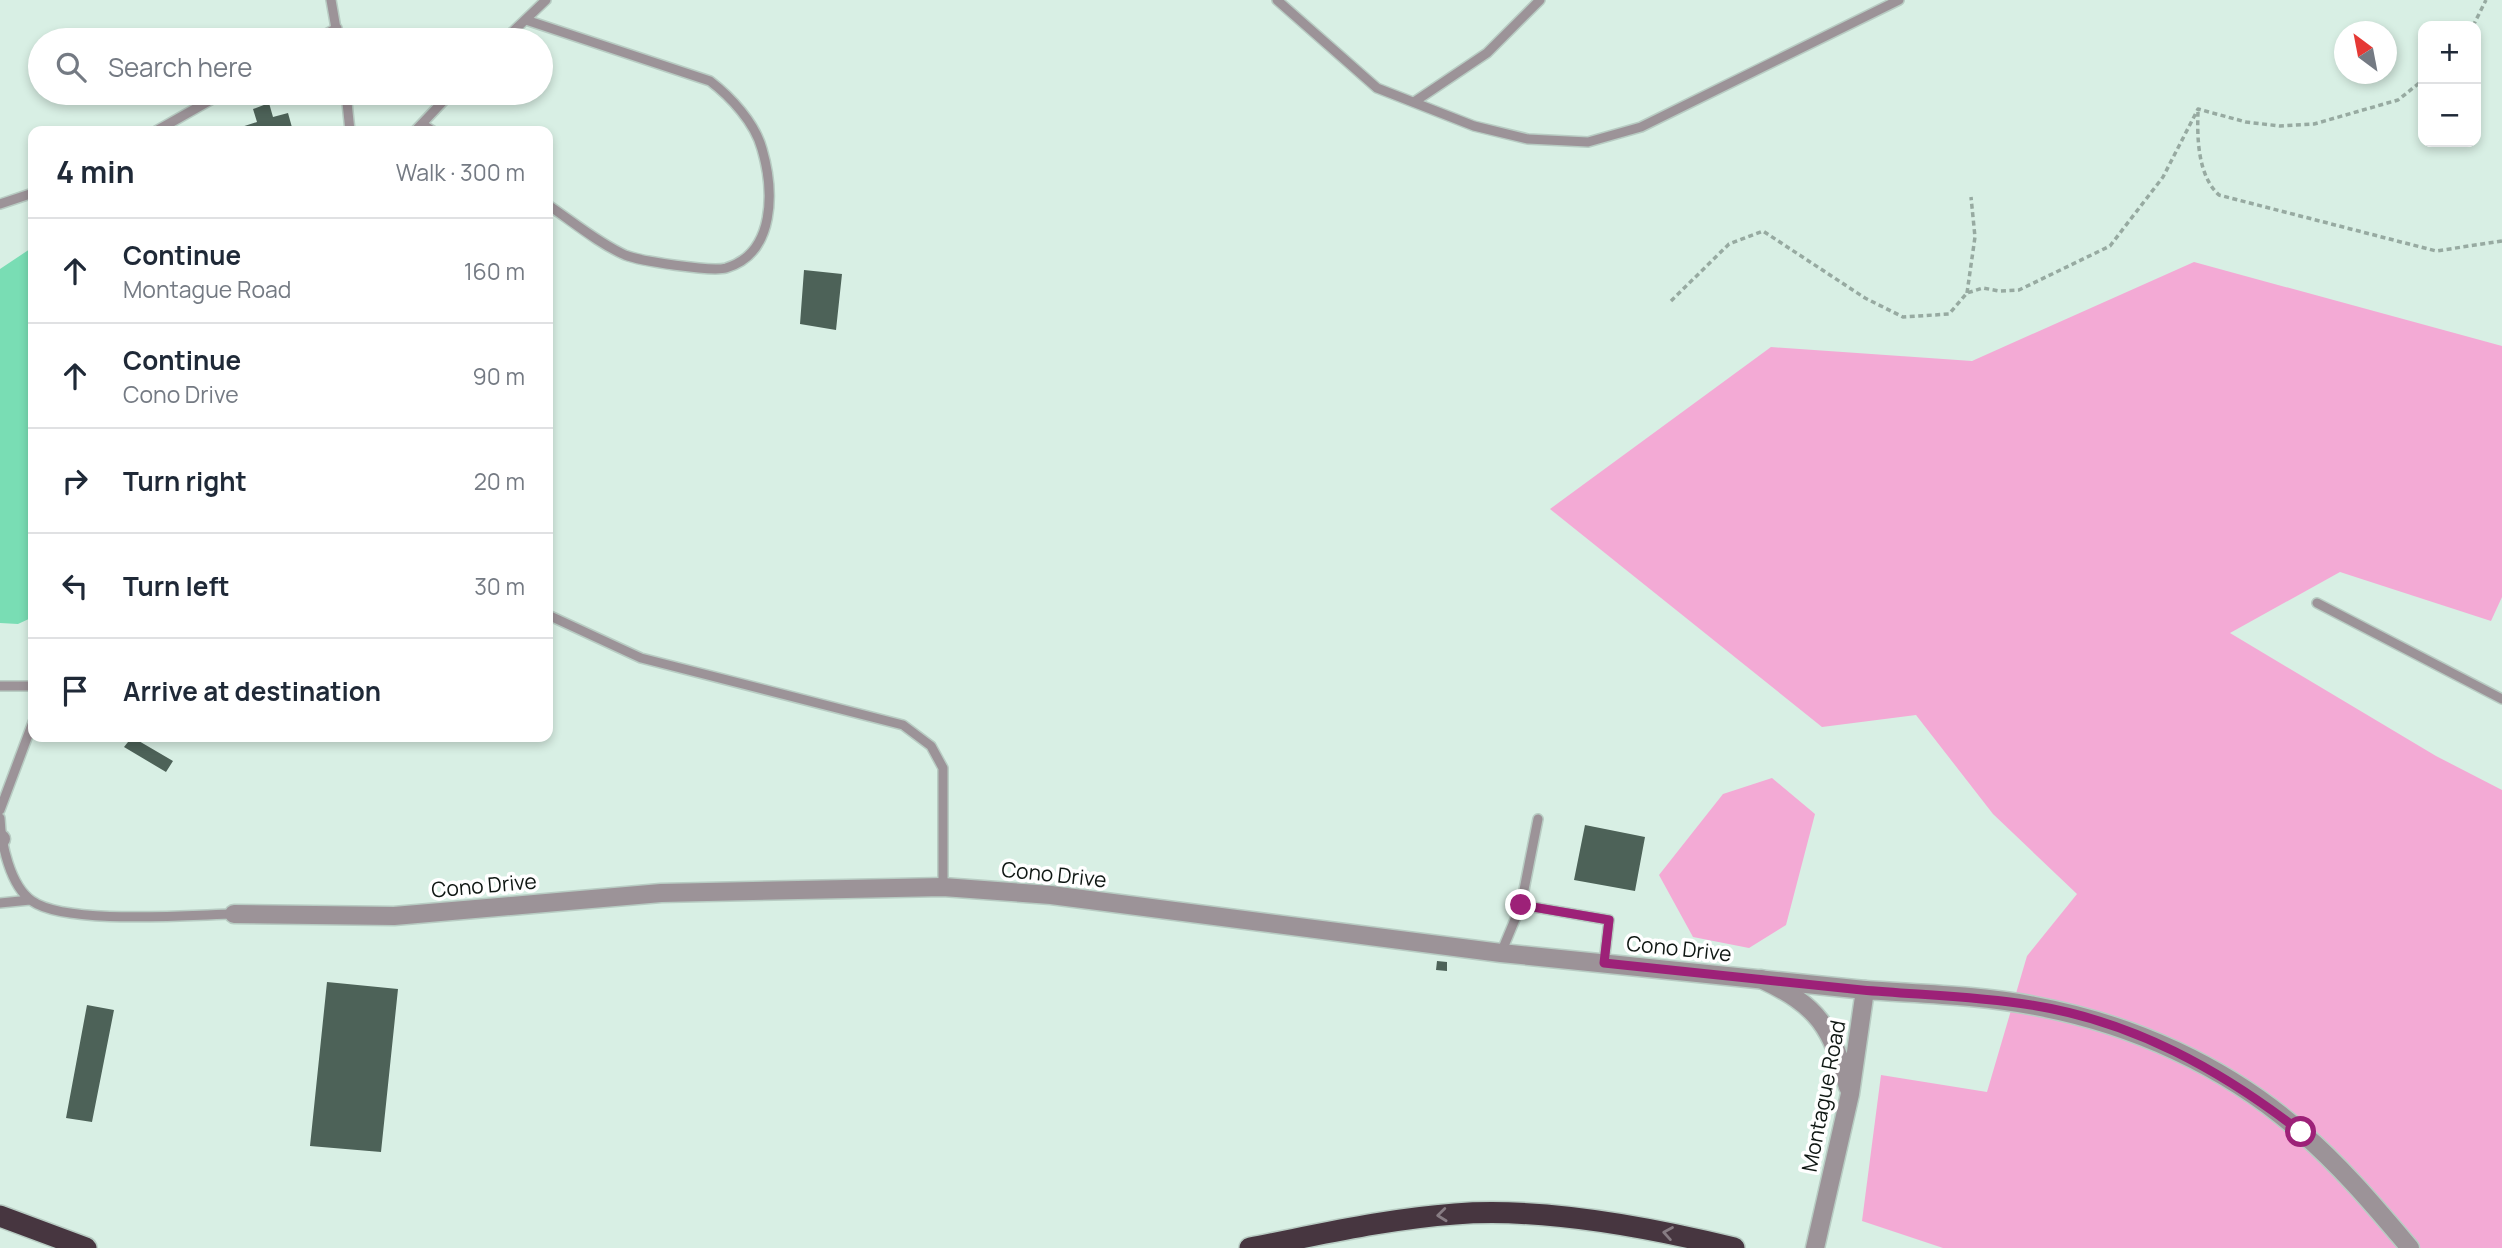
<!DOCTYPE html>
<meta charset="utf-8">
<style>
:root{--surface:#fff;--page:#f2f2f3;--text:#1f2937;--muted:#747a83;--line:#e0e1e3}
body{margin:0;font-family:Manrope,sans-serif;background:var(--page);color:var(--text)}
.controls{position:absolute;right:21px;top:21px;display:grid;overflow:hidden;border-radius:14px;box-shadow:0 4px 10px #0003}
.controls button{width:63px;height:63px;display:grid;place-items:center;padding:0;border:0;border-bottom:2px solid var(--line);background:var(--surface);color:var(--text);font:35px sans-serif}
.compass{position:absolute;left:2334px;top:21px;width:63px;height:63px;border-radius:50%;background:var(--surface);box-shadow:0 4px 10px #0003;rotate:328deg}
.stop{position:absolute;width:21px;height:21px;margin:-16px;border:5px solid #9d2178;border-radius:50%;background:#fff}
.stop.end{background:#9d2178;border-color:#fff;box-shadow:0 2px 7px #0008}
.list{margin:0;padding:0;list-style:none}
h2{display:flex;justify-content:space-between;align-items:center;height:91px;margin:0;padding:0 28px;font-size:30px}
h2 small{font-size:23px;font-weight:400;color:var(--muted)}
.list li{display:grid;grid-template-columns:46px 1fr auto;gap:21px;align-items:center;box-sizing:border-box;height:105px;padding:0 28px;border-top:2px solid var(--line)}
.list b{display:block;font-size:26px;white-space:nowrap}
.list p{margin:0;font-size:23px;white-space:nowrap;color:var(--muted)}
.list em{font-size:23px;font-style:normal;color:var(--muted)}
.icon{flex:none;width:38px;height:38px;fill:none;stroke:currentColor;stroke-width:2;stroke-linecap:round;stroke-linejoin:round}
.map{position:relative;flex:none;width:2502px;height:1248px;overflow:hidden}
.search{position:absolute;background:var(--surface);box-shadow:0 4px 10px #0003;left:28px;top:28px;width:525px;height:77px;display:flex;align-items:center;gap:18px;box-sizing:border-box;padding:0 24px;border-radius:38px;color:var(--muted);font-size:26px}
.panel{position:absolute;background:var(--surface);box-shadow:0 4px 10px #0003;left:28px;top:126px;width:525px;height:616px;border-radius:14px}
.map>svg:first-child{display:block}
</style>
<div class="map">
<svg width="2502" height="1248" viewBox="0 0 2502 1248">
<rect width="100%" height="100%" fill="#d8efe4"/>
<path fill="#f3aad5" d="M2194 262 2502 346V597L2491 621 2340 572 2230 633 2436 756 2502 790V1248H1943L1862 1221 1881 1075 1987 1092 2027 956 2077 894 1993 814 1916 715 1822 727 1550 509 1771 347 1972 361Z
M1772 778 1815 814 1786 925 1749 948 1693 937 1659 875 1723 794Z"/>
<path fill="#79ddb4" d="M33 247V617L18 624 0 623V269Z"/>
<path fill="#4d6258" d="M269 103 273 117 288 113 293 131H229L257 122 253 109Z
M804 270 842 274 836 330 800 324Z
M132 737 173 761 166 772 124 747Z
M1585 825 1645 837 1635 891 1574 880Z
M1437 961 1447 962V971L1436 970Z
M327 982 398 989 381 1152 310 1146Z
M87 1005 114 1010 92 1122 66 1118Z"/>
<g fill="none" stroke-linecap="round" stroke-linejoin="round">
<g stroke="#b8ccc3" stroke-width="12">
<path id="service" d="M331 0 338 40
M1277 0 1377 88 1474 126 1528 139 1588 142 1641 127 1899 0
M526 20 710 81C731 97 755 123 762 149 774 190 776 253 726 268 711 272 640 261 625 255 598 243 572 221 548 205
M315 40 337 28
M504 40 546 0
M346 93 350 131
M1414 102 1487 53 1540 0
M422 124 433 131
M156 131 223 93
M415 131 451 93
M0 204 33 193
M2317 603 2502 699
M548 615 641 658 903 725 931 746 943 768V887
M0 686H33
M0 810 33 722
M0 818C1 843 10 886 32 901 66 925 189 915 234 914
M0 903 30 900
M1521 905 1609 920 1604 963
M1501 953 1521 905 1538 819"/>
</g>
<g stroke="#b8ccc3" stroke-width="21">
<path id="minor" d="M0 840 1 839
M234 914 394 916 661 893 943 887 1051 895 1501 953 1865 990"/>
</g>
<g stroke="#b8ccc3" stroke-width="21">
<path id="tertiary" d="M1761 979C1819 1006 1831 1027 1848 1087
M1815 1248 1850 1094 1865 990C1921 994 1979 995 2035 1006 2132 1024 2226 1066 2301 1132 2341 1166 2376 1208 2410 1248"/>
</g>
<g stroke="#b8ccc3" stroke-width="24">
<path id="motorway" d="M0 1216 86 1248
M1250 1248C1318 1235 1386 1219 1455 1214 1543 1207 1648 1227 1734 1248"/>
</g>
<path stroke="#97aaa1" stroke-width="3.5" stroke-dasharray="5 3.5" stroke-linecap="butt" d="M2473 26 2486 0
M2198 112C2197 139 2198 176 2219 195L2436 251 2502 241
M1967 293 1975 237 1971 197
M1671 301 1729 244 1763 231 1865 298 1903 317 1949 314 1967 293 1983 288 1999 291 2019 290 2110 246 2163 177 2198 109 2246 122 2280 126 2314 124 2398 100 2423 80"/>
<use href="#service" stroke="#9c9398" stroke-width="9"/>
<use href="#minor" stroke="#9c9398" stroke-width="18"/>
<use href="#tertiary" stroke="#9c9398" stroke-width="18"/>
<use href="#motorway" stroke="#473640" stroke-width="21"/>
</g>
<defs><path id="oneway-chevron" d="M-2-3.5L2.5 0L-2 3.5" fill="none" stroke-width="1.6" stroke-linecap="round" stroke-linejoin="round" transform="scale(1.75)"/></defs>
<g stroke="#877c83">
<use href="#oneway-chevron" transform="translate(1442 1215) rotate(174)"/>
<use href="#oneway-chevron" transform="translate(1668 1233) rotate(-170)"/>
</g>
<g fill="none" stroke-linecap="round" stroke-linejoin="round">
<path stroke="#9d2178" stroke-width="9" d="M1521 905 1609 920 1604 963C1690 972 1776 981 1862 990 1919 995 1975 996 2031 1005 2133 1021 2221 1070 2301 1132"/>
</g>
<g text-anchor="middle" dominant-baseline="central" stroke-width="7" stroke-linejoin="round" paint-order="stroke">
<g font-size="21" fill="#0f1713" stroke="#fff">
<text transform="translate(1054 874) rotate(6)">Cono Drive</text>
<text transform="translate(484 885) rotate(-5)">Cono Drive</text>
<text transform="translate(1679 948) rotate(6)">Cono Drive</text>
<text transform="translate(1823 1096) rotate(-79)">Montague Road</text>
</g>
</g>
</svg>
<div class="controls">
<button>+</button>
<button>−</button>
</div>
<svg class="compass" viewBox="-18 -18 36 36"><path d="M0-13l5 13h-10z" fill="#e53935"/><path d="M0 13l5-13h-10z" fill="#747a83"/></svg>
<div class="stop" style="left:2301px;top:1132px"></div>
<div class="stop end" style="left:1521px;top:905px"></div>
<div class="search"><svg class="icon" aria-label="search" viewBox="0 0 24 24"><circle cx="10" cy="10" r="6"/><path d="M15 15l6 6"/></svg>Search here</div>
<section class="panel">
<h2>4 min<small>Walk · 300 m</small></h2>
<ul class="list">
<li><svg class="icon" aria-label="ahead" viewBox="0 0 24 24"><path d="M12 20V5M6 11l6-6 6 6"/></svg><div><b>Continue</b><p>Montague Road</p></div><em>160 m</em></li>
<li><svg class="icon" aria-label="ahead" viewBox="0 0 24 24"><path d="M12 20V5M6 11l6-6 6 6"/></svg><div><b>Continue</b><p>Cono Drive</p></div><em>90 m</em></li>
<li><svg class="icon" aria-label="right" viewBox="0 0 24 24"><path d="M7 20v-9h11M14 6l5 5-5 5"/></svg><div><b>Turn right</b></div><em>20 m</em></li>
<li><svg class="icon" aria-label="left" viewBox="0 0 24 24"><path d="M17 20v-9H6M10 6l-5 5 5 5"/></svg><div><b>Turn left</b></div><em>30 m</em></li>
<li><svg class="icon" aria-label="arrive" viewBox="0 0 24 24"><path d="M6 21V4h12l-3 4 3 4H6"/></svg><div><b>Arrive at destination</b></div></li>
</ul>
</section>
</div>
